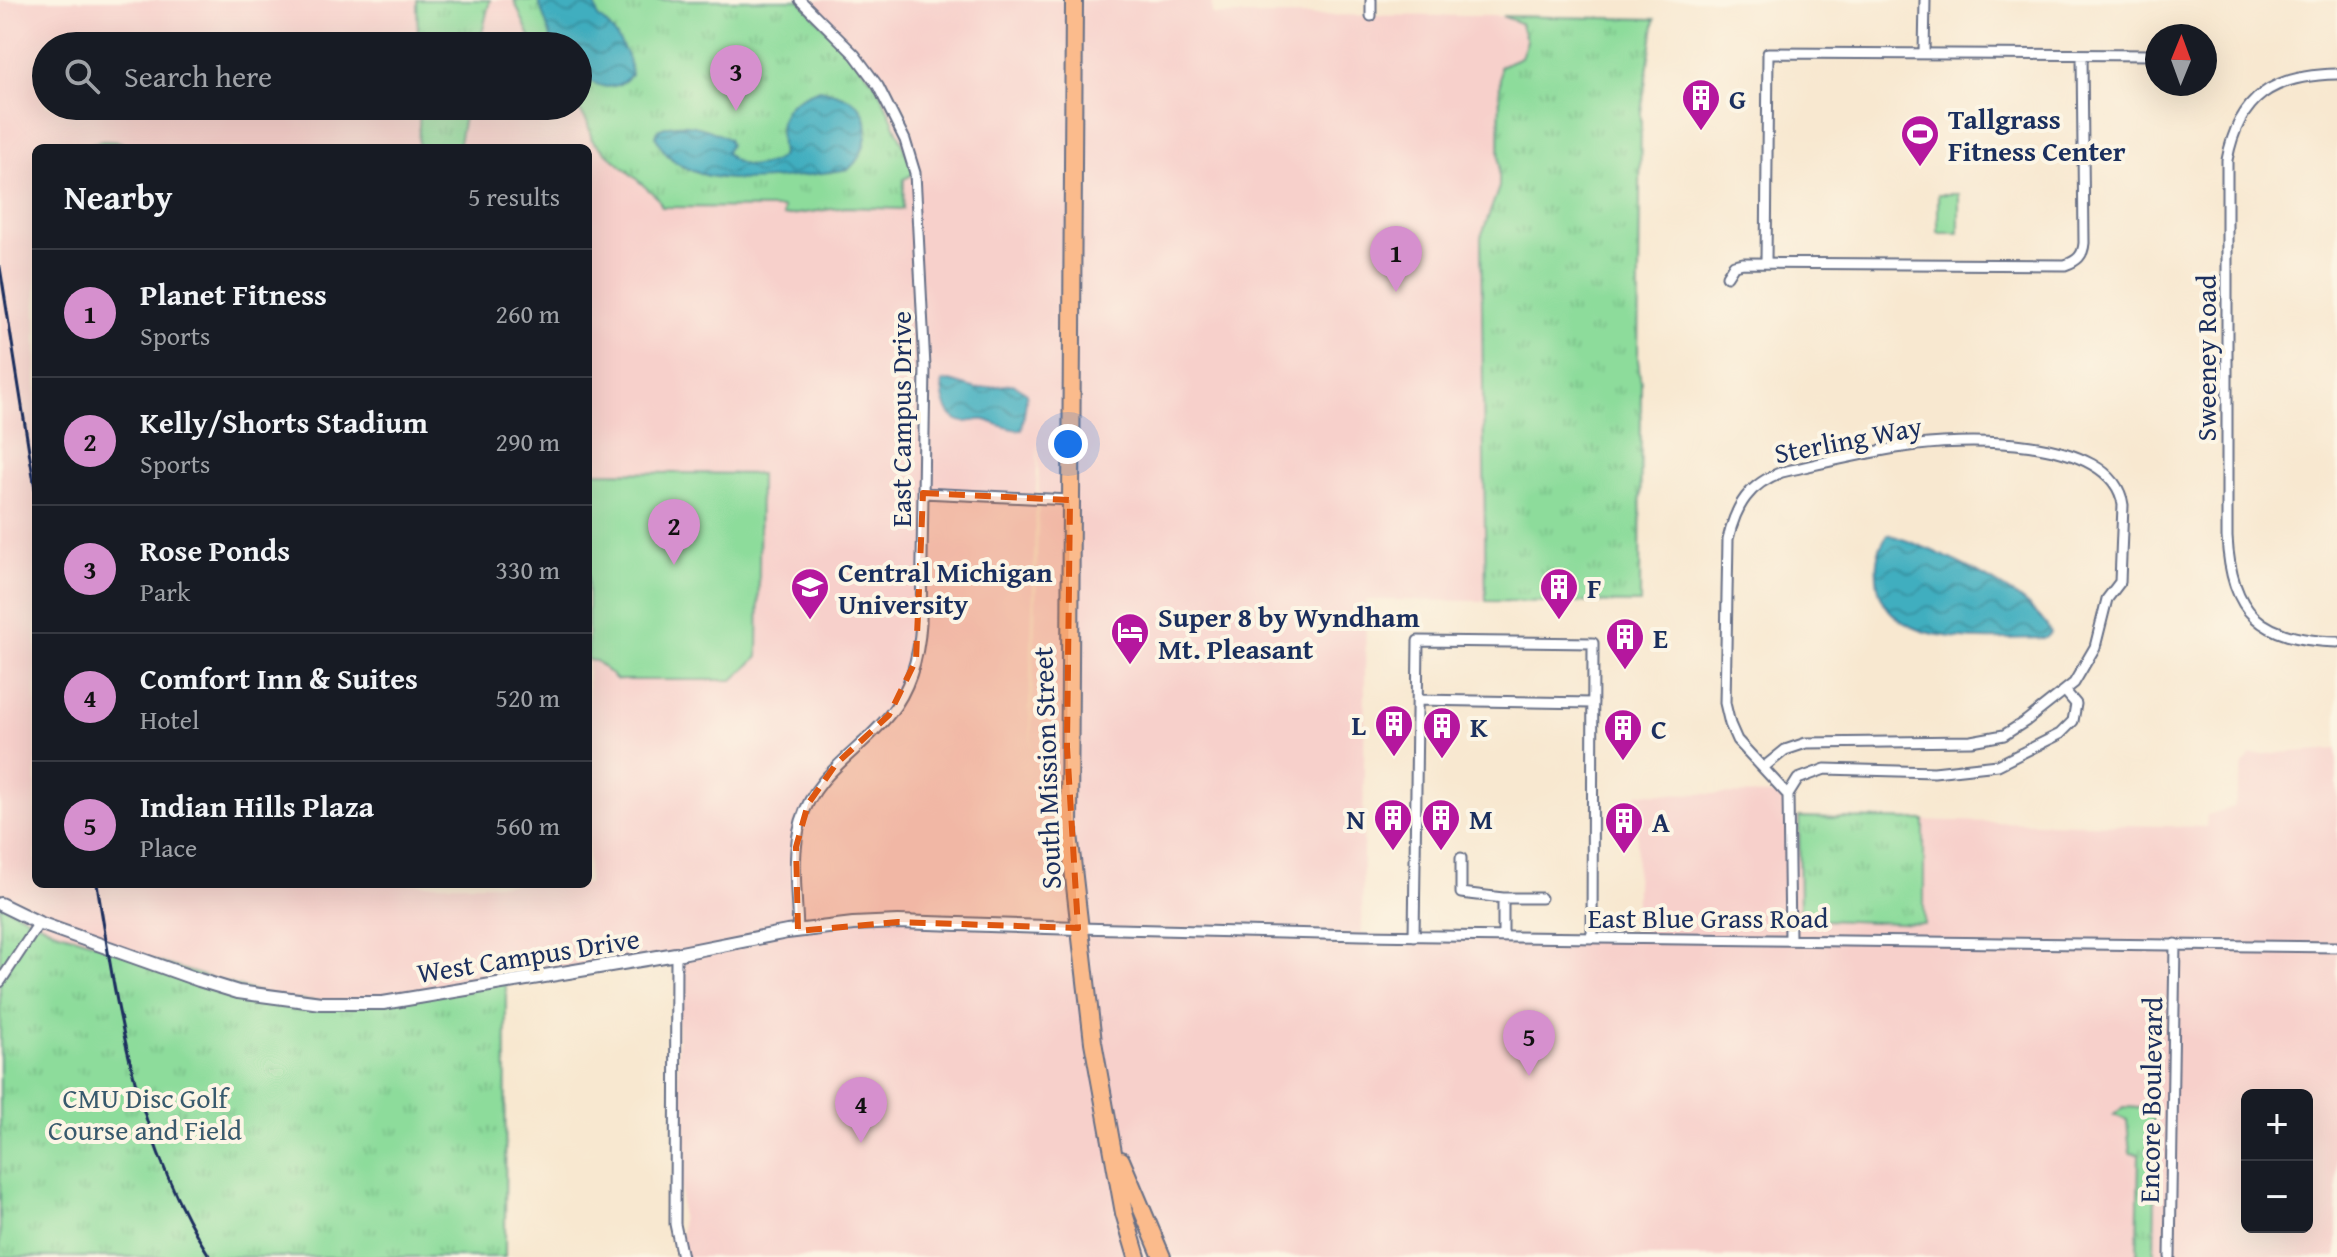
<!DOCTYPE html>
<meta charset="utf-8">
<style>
:root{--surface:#171b24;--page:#20242c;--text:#f1f3f6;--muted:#9ea1a6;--line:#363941;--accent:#d690ce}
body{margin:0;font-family:"Gentium Book Plus",serif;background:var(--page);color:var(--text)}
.controls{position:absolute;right:24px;bottom:24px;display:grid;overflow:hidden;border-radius:12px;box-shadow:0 8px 32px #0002}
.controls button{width:72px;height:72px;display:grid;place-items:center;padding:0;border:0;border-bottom:2px solid var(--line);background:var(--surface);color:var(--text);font:40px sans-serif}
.compass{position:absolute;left:2145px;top:24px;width:72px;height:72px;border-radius:50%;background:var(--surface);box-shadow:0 8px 32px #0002;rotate:1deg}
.you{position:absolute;left:1068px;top:444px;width:28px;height:28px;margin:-20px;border:6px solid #fff;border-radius:50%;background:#1a73e8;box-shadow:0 0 0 12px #1a73e833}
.badge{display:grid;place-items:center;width:52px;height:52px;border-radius:50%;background:var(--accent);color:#111;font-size:26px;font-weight:700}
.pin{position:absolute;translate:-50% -66px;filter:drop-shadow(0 2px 4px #0008)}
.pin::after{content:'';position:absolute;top:42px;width:28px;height:24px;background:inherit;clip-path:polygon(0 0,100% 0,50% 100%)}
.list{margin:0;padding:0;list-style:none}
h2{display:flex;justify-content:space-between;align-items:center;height:104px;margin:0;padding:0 32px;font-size:34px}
h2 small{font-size:26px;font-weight:400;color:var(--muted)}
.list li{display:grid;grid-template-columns:52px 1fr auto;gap:24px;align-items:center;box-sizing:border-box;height:128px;padding:0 32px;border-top:2px solid var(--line)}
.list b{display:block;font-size:30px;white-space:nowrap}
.list p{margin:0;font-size:26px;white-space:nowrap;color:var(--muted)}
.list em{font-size:26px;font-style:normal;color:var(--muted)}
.icon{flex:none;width:44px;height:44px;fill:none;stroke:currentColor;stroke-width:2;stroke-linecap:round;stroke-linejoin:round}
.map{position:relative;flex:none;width:2337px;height:1257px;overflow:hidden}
.search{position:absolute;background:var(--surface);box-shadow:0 8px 32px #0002;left:32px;top:32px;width:560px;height:88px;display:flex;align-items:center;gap:20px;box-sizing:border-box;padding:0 28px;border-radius:44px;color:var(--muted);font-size:30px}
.panel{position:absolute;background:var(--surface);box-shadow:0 8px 32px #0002;left:32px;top:144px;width:560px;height:744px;border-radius:12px}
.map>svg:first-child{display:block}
</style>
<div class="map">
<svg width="2337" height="1257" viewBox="0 0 2337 1257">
<defs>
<pattern id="grass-tufts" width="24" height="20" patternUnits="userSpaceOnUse" patternTransform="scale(2)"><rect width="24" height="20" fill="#8ddc9b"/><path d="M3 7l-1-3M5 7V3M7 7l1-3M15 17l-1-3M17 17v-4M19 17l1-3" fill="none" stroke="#79bd88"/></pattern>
<pattern id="water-waves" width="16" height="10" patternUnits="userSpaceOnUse" patternTransform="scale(2)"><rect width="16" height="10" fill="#41aebf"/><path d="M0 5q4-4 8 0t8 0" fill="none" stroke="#368e9e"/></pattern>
</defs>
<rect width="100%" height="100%" fill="#fcf5e5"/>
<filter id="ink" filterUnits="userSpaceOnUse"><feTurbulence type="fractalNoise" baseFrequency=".0125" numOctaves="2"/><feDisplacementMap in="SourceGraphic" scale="16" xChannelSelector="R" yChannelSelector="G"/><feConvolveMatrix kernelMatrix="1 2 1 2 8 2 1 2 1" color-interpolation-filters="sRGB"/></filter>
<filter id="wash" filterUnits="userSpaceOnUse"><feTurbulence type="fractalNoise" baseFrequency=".006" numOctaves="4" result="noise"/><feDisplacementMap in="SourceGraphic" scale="32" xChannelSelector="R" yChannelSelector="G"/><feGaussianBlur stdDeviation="1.8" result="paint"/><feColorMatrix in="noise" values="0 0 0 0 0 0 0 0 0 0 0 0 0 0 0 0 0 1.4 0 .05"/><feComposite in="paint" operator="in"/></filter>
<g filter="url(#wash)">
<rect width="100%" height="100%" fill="#f8e8d0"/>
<path fill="#f7d0cb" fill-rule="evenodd" d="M0 0H1212V15L1502 16 1520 23 1527 41 1521 56 1500 67 1499 187 1481 237 1486 601 1366 600 1362 934 1635 939 1638 793 1788 795V817L2206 827 2207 815 2234 807 2243 765 2251 755 2337 749V1257H682L676 955 506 983 505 1257H0ZM46 46H578V106H46ZM36 148H588V884H36ZM1038 436 1039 500 1031 751 1029 703ZM2247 1095H2307V1227H2247Z"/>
<path fill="url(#grass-tufts)" stroke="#54867c" stroke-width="2" d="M417 0H490L479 46H418Z
M514 0H800L878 86 915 173 904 179 903 209 846 207 783 216V208L662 207 658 198 592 140 587 121 576 106 578 46H534Z
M1502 16 1655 19 1641 112 1638 359 1641 384 1640 603 1486 601 1481 237 1499 187 1500 66 1521 57 1527 41 1520 23Z
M420 106H466L458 148H418Z
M1799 817 1924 820V924L1800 919Z
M0 904 53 930 283 1000 374 1003 506 983 505 1257H0Z
M2123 1107C2140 1107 2151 1108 2156 1126L2154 1257H2137L2139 1154 2130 1153 2127 1120 2114 1115Z"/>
<path fill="#8ddc9b" stroke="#54867c" stroke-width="2" d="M100 141 120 142 131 148H79Z
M1938 194H1959V233H1938Z
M588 472 760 474 758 657 733 680H617L596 661 588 660Z"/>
<path fill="url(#water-waves)" stroke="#2e6e8e" stroke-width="2" d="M538 0H594L598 17C614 29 631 55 631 75 613 94 599 87 580 76L578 46H554Z
M820 89C833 92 847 96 857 104 875 122 865 155 849 169 798 176 682 201 656 137L658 130C680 119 707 127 728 139L730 145 726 152C735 170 770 170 782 155 777 114 781 103 820 89Z
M950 381 977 389 1013 384 1027 393 1022 430C1007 430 998 424 985 420 978 419 972 422 965 422 946 421 942 398 942 382Z
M1888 534C1931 548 2031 591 2051 633L2046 638C1997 638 1891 652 1878 586 1875 567 1876 550 1888 534Z"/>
</g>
<g filter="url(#ink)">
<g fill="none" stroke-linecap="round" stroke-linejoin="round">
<g stroke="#687086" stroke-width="13">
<path id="minor" d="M1371 16V0
M1924 53 1925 0
M2337 74C2274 75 2239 96 2227 160V537C2231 613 2260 640 2337 642
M1766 262 1768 53 2157 55
M1727 276 1734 265 1743 263 2065 265C2077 261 2083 256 2084 243L2082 55
M923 493 1070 500
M1418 700 1593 703
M1764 767 1785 750 1806 743 1971 741 2004 735 2026 721 2074 683 2095 647 2107 599 2120 582 2123 505C2113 433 1956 438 1903 447 1862 453 1822 463 1782 472 1749 484 1736 505 1728 539L1725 703 1730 724 1737 740 1788 795 1790 938
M1788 795 1798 779 1825 769 1934 772 1998 765 2060 734 2073 721 2076 704 2065 691
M1461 858V893L1503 898
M1078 928 1362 935 2337 947
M798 931C797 895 791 856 801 821 816 772 860 752 890 714 910 689 919 655 921 623L925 367 915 173 905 140 878 86 855 55 800 0
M1414 936 1418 641 1593 643 1592 938
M1503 937V898H1541
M676 954 675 1224 682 1257
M0 982 39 923
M2170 1257 2175 944"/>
</g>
<g stroke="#687086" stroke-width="16">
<path id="tertiary" d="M0 904 39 923 199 980 238 992 321 1003H383L676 954 787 932 853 924 898 922 1078 928"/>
</g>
<g stroke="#687086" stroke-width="20">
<path id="primary" d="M1074 0 1069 834 1093 1042 1124 1213 1137 1257
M1121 1160 1162 1257"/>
</g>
<use href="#minor" stroke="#fff" stroke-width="9"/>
<use href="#tertiary" stroke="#fff" stroke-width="12"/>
<use href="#primary" stroke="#fbbb8c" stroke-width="16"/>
<path stroke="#1b2f5e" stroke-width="3" d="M0 267 36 495
M97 884C118 1015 137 1143 210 1257"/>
</g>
</g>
<path fill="#de5710" fill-opacity="0.2" stroke="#de5710" stroke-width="6" stroke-dasharray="16 10" stroke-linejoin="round" d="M923 493 1070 500 1067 747 1078 928 898 922 798 931 796 847 808 804 836 764 889 715 916 660Z"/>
<defs>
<g id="building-pin" transform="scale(2)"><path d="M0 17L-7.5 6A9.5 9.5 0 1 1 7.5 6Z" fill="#b5179e" stroke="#fcf5e5"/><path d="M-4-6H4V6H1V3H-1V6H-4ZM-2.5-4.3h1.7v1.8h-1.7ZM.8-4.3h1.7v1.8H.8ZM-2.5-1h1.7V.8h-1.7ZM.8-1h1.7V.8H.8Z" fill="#fff"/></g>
<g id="stadium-pin" transform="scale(2)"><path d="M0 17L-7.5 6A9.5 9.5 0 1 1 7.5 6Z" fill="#b5179e" stroke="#fcf5e5"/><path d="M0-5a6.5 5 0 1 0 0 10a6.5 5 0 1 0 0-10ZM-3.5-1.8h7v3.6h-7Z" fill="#fff"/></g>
<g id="university-pin" transform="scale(2)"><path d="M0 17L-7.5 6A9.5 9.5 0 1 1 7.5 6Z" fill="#b5179e" stroke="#fcf5e5"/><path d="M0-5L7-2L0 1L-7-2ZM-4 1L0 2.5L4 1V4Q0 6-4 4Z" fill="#fff"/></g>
<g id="hotel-pin" transform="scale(2)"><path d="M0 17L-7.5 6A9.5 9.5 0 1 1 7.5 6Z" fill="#b5179e" stroke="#fcf5e5"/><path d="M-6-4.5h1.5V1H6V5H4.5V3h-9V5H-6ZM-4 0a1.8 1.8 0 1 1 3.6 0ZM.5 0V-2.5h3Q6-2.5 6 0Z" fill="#fff"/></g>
</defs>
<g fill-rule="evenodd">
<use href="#building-pin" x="1701" y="98"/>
<use href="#stadium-pin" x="1920" y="134"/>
<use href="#university-pin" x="810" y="587"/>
<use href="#building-pin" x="1559" y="587"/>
<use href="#hotel-pin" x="1130" y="632"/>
<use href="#building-pin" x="1625" y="637"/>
<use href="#building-pin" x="1394" y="724"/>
<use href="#building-pin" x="1442" y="726"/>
<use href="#building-pin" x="1623" y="728"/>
<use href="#building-pin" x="1393" y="818"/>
<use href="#building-pin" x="1441" y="818"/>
<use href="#building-pin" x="1624" y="821"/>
</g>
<g text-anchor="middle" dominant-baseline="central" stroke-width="8" stroke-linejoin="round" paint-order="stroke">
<g font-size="28" font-weight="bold" fill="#1b2f5e" stroke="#fcf5e5" text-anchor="start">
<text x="1729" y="98">G</text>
<text x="1948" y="118">Tallgrass<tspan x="1948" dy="32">Fitness Center</tspan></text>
<text x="838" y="571">Central Michigan<tspan x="838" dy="32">University</tspan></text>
<text x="1587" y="587">F</text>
<text x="1158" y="616">Super 8 by Wyndham<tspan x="1158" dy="32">Mt. Pleasant</tspan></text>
<text x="1653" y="637">E</text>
<text x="1366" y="724" text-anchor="end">L</text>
<text x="1470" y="726">K</text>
<text x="1651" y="728">C</text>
<text x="1365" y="818" text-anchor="end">N</text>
<text x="1469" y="818">M</text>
<text x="1652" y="821">A</text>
</g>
<g font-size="28" fill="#1b2f5e" stroke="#fcf5e5">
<text transform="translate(2205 358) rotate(-90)">Sweeney Road</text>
<text transform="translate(900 419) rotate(-90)">East Campus Drive</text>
<text transform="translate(1848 439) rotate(-11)">Sterling Way</text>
<text transform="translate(1046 768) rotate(-92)">South Mission Street</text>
<text x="1708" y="917">East Blue Grass Road</text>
<text transform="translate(528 955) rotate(-9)">West Campus Drive</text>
<text transform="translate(2150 1100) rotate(-89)">Encore Boulevard</text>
</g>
<g font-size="28" fill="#385a6d" stroke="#fcf5e5">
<text x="145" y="1097">CMU Disc Golf<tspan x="145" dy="32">Course and Field</tspan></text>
</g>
</g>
</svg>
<div class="controls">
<button>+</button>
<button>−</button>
</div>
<svg class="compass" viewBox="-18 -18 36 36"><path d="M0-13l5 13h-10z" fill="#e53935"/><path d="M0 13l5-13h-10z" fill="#9ea1a6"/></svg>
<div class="you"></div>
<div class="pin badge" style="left:1396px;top:292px">1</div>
<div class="pin badge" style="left:674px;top:565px">2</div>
<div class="pin badge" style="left:736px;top:111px">3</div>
<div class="pin badge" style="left:861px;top:1143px">4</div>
<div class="pin badge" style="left:1529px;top:1076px">5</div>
<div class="search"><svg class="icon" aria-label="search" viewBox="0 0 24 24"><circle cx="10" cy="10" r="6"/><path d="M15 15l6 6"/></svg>Search here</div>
<section class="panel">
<h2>Nearby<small>5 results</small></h2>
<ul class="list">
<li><span class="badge">1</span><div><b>Planet Fitness</b><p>Sports</p></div><em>260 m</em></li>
<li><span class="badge">2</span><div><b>Kelly/Shorts Stadium</b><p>Sports</p></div><em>290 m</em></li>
<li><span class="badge">3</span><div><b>Rose Ponds</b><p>Park</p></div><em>330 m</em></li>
<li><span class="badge">4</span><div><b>Comfort Inn &amp; Suites</b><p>Hotel</p></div><em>520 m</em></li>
<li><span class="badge">5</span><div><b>Indian Hills Plaza</b><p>Place</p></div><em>560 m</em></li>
</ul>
</section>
</div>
